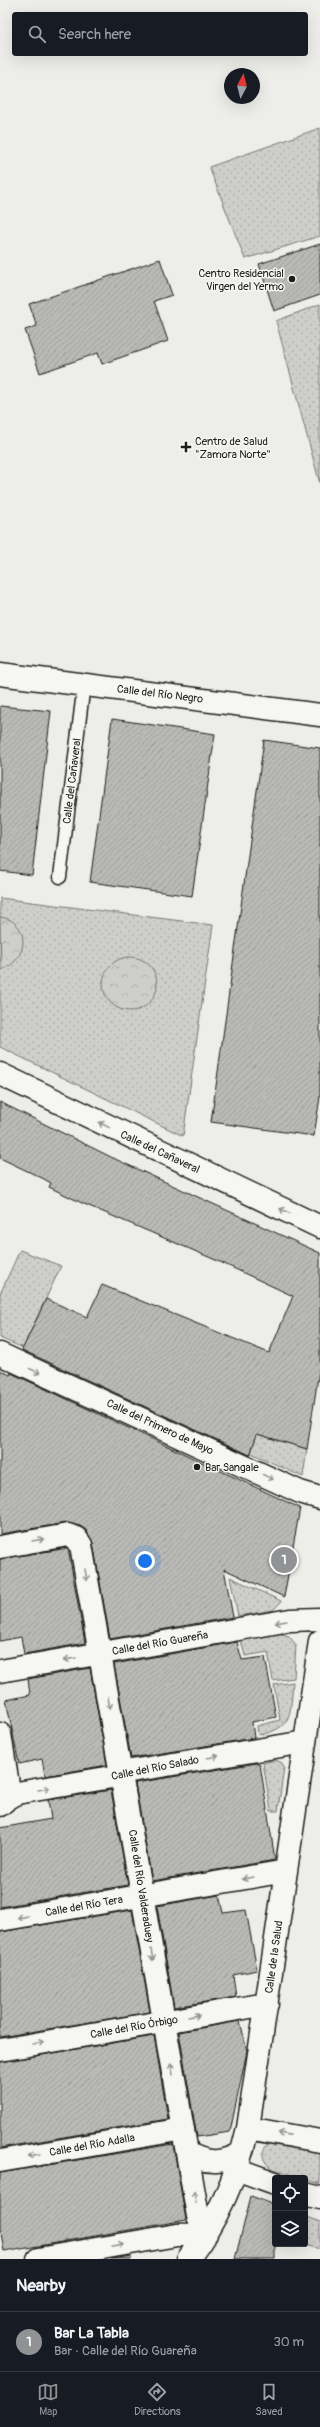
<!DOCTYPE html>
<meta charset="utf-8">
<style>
:root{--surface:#171b24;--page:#20242c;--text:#f1f3f6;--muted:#9ea1a6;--line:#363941;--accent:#919294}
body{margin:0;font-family:Pangolin,sans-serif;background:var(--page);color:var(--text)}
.controls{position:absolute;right:12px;bottom:12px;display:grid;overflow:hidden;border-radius:4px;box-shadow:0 4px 16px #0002}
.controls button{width:36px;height:36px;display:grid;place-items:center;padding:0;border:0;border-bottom:1px solid var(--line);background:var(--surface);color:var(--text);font:20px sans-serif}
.compass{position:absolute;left:224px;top:68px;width:36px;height:36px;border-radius:50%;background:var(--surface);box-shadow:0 4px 16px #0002;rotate:7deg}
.you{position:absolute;left:145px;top:1561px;width:14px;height:14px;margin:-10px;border:3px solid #fff;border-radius:50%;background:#1a73e8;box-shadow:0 0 0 6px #1a73e833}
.badge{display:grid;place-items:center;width:26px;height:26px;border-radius:50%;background:var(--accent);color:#fff;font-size:13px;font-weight:700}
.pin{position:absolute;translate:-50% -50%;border:2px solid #fff;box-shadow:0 1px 4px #0006}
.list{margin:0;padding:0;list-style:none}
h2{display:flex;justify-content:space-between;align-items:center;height:52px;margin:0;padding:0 16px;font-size:17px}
h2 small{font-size:13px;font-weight:400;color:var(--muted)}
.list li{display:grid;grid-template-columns:26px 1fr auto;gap:12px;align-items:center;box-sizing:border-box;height:60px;padding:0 16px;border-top:1px solid var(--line)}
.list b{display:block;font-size:15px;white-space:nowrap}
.list p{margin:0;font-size:13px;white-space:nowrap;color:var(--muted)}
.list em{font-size:13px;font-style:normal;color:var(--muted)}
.icon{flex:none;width:22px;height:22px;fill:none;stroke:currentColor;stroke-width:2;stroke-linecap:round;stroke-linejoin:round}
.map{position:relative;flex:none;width:320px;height:2259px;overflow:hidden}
.search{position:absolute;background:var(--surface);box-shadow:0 4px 16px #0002;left:12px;right:12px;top:12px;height:44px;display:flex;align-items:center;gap:10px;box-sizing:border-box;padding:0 14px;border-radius:4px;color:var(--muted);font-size:15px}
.sheet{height:112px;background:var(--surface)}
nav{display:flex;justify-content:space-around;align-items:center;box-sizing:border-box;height:56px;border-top:1px solid var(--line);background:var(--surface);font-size:11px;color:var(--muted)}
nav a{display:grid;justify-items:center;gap:2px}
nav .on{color:var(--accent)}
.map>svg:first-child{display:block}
</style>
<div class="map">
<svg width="320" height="2259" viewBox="0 0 320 2259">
<defs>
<pattern id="grass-dots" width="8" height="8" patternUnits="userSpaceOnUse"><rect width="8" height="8" fill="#cececb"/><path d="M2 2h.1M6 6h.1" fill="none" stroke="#b0b0ae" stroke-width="1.8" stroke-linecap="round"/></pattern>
<pattern id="forest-crowns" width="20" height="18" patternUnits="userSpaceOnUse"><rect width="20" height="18" fill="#cececb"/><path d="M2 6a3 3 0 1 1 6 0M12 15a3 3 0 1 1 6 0" fill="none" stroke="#b0b0ae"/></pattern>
<pattern id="building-hatch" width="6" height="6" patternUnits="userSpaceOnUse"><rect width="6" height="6" fill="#b9b9b6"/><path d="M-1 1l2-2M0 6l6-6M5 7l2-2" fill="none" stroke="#9e9e9c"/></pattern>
</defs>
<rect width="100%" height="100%" fill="#edede9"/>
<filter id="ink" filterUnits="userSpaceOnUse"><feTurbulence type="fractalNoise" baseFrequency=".025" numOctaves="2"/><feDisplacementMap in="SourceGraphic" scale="8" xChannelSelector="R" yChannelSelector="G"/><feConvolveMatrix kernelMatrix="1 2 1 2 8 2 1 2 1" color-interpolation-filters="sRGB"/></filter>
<g filter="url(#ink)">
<path fill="url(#grass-dots)" stroke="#757574" d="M320 128V236L245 259 209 167Z
M320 304V484L276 321Z
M0 898 213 925 183 1136 0 1047Z
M20 1250 61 1266 23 1348 0 1338V1294Z
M257 1434 307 1449 303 1477 251 1453Z
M230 1577 281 1601V1602L273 1610 238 1616Z
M279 1633 289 1636 296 1645 294 1678 273 1681 268 1652 245 1656 241 1640Z
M293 1682C290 1713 294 1729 258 1735L257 1726 280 1720 274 1685Z
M276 1760 282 1763 284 1767 278 1811H271L263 1763Z
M270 2142 320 2147V2184L271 2168C261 2160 260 2150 270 2142Z
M305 2216 320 2222V2249L300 2244H305Z"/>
<path fill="url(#forest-crowns)" stroke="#757574" d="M0 917C32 921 29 961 1 970Z
M103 984a27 27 0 1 1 54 0a27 27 0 1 1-54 0Z"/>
<path fill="url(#building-hatch)" stroke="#1c1c1c" d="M320 244V295L274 311 259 264Z
M160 259 172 295 154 301 168 341 102 364 98 353 40 373 25 330 37 326 29 304Z
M0 706 51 711 32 875 0 871Z
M112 719 215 734 192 896 90 882Z
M264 740 320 748V1097L314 1136 211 1122Z
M0 1102 113 1158 320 1253V1364L307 1449 257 1434 250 1455 22 1350 46 1299 87 1317 102 1285 269 1353 293 1296 218 1261 82 1203 49 1187 51 1183 42 1178 0 1158Z
M0 1370 10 1375 11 1373 300 1508 284 1597 224 1569 233 1617 110 1639 93 1543 86 1530 80 1526 66 1523 0 1534Z
M68 1548 85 1643 24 1654 21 1637 0 1641V1559Z
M237 1642 242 1660 265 1657 276 1717 252 1722 254 1738 131 1758 114 1664Z
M90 1668 107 1765 45 1776 42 1759 19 1764 6 1700 30 1695 28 1679Z
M257 1763 260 1764 275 1860 152 1881 135 1783Z
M111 1790 128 1885 0 1907V1828L51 1819 48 1800Z
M219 1895 223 1913 246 1910 257 1970 233 1975 236 1997 174 2007 157 1906Z
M132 1910 150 2012 0 2037V1932Z
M240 2021 247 2051 230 2132 197 2137 179 2032Z
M154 2036 168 2119 0 2148V2062Z
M173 2144 186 2220 4 2252 0 2226V2173Z
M251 2196 275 2205V2259H235Z
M131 2256V2259H111Z"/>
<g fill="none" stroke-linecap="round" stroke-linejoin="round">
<g stroke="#1c1c1c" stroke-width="15">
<path id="lane" d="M60 877 84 684"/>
</g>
<g stroke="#1c1c1c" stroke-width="25">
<path id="street" d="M0 674 320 715
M0 1074 320 1227
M0 1354 300 1492 320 1498
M0 1547 68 1535 76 1538 81 1545 198 2216 206 2234 177 2235 38 2259
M0 1671 290 1620 320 1619
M0 1734 9 1791 7 1799 0 1805
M7 1799 17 1793 112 1777 131 1771 305 1742
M0 1920 286 1871
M0 2050 267 2004
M248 2128 320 2141
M187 2152C204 2164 224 2164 241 2153
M0 2161 183 2129
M236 2169 275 2183
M305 2194 320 2198
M188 2259C218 2220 237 2176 248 2128L320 1641"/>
</g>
<use href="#lane" stroke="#f6f6f2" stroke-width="12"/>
<use href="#street" stroke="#f6f6f2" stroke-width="22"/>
</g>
<defs><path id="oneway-shaft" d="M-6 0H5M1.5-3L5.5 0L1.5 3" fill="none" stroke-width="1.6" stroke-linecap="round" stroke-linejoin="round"/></defs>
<g stroke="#949492">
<use href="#oneway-shaft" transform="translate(104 1125) rotate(-154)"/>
<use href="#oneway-shaft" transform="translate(285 1211) rotate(-155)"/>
<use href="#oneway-shaft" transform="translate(35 1371) rotate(25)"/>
<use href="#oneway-shaft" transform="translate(268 1477) rotate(25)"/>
<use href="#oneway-shaft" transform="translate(38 1540) rotate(-10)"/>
<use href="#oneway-shaft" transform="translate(86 1575) rotate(80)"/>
<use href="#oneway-shaft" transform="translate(281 1622) rotate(170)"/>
<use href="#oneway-shaft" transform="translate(70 1659) rotate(170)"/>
<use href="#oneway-shaft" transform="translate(109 1703) rotate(80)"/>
<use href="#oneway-shaft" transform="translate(213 1757) rotate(-10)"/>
<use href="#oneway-shaft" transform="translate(44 1789) rotate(-10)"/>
<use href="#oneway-shaft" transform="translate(248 1878) rotate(170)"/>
<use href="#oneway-shaft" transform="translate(23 1917) rotate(170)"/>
<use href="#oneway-shaft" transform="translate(152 1955) rotate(80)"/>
<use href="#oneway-shaft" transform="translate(194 2016) rotate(-10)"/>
<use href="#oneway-shaft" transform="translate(38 2043) rotate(-10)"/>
<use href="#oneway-shaft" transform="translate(172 2069) rotate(-100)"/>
<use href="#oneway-shaft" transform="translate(284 2134) rotate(-169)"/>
<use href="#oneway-shaft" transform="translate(34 2155) rotate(170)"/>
<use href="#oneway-shaft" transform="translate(195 2197) rotate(-100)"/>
<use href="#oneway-shaft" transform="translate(118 2245) rotate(-10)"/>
</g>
</g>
<g fill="#1c1c1c" stroke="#f6f6f2" stroke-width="1.5">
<circle cx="292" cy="279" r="4"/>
<path d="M184 441h4v4h4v4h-4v4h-4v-4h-4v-4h4z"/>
<circle cx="197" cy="1467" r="4"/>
</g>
<g text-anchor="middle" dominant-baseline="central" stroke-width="3" stroke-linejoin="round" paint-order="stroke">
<g font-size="11" fill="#1c1c1c" stroke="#f6f6f2" text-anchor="start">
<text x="284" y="273" text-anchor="end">Centro Residencial<tspan x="284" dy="13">Virgen del Yermo</tspan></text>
<text x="195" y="441">Centro de Salud<tspan x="195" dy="13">"Zamora Norte"</tspan></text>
<text x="205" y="1467">Bar Sangale</text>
</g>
<g font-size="11" fill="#1c1c1c" stroke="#f6f6f2">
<text transform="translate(160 694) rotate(7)">Calle del Río Negro</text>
<text transform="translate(72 781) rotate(-83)">Calle del Cañaveral</text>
<text transform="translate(160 1152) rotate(25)">Calle del Cañaveral</text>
<text transform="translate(160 1427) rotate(25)">Calle del Primero de Mayo</text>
<text transform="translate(160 1643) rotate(-10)">Calle del Río Guareña</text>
<text transform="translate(155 1768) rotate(-11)">Calle del Río Salado</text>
<text transform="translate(141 1886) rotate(81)">Calle del Río Valderaduey</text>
<text transform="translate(84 1906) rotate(-10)">Calle del Río Tera</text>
<text transform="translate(274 1957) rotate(-82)">Calle de la Salud</text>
<text transform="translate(134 2027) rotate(-10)">Calle del Río Órbigo</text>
<text transform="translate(92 2145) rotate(-10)">Calle del Río Adalla</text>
</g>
</g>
</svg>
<div class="controls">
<button><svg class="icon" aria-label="locate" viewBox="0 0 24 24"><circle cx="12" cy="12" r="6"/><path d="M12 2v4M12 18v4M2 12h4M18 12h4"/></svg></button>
<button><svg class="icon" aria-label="layers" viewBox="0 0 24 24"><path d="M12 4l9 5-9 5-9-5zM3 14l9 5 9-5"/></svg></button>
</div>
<svg class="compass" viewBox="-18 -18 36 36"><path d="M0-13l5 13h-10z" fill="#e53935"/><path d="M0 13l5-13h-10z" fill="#9ea1a6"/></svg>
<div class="you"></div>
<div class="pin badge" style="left:284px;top:1560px">1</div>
<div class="search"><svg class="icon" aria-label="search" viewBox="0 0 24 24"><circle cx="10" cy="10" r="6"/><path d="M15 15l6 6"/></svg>Search here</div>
</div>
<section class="sheet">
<h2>Nearby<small></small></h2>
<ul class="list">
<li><span class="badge">1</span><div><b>Bar La Tabla</b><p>Bar · Calle del Río Guareña</p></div><em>30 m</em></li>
</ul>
</section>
<nav>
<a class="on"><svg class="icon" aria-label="map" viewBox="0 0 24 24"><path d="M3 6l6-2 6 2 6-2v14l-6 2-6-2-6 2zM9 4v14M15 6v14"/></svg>Map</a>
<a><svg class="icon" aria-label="directions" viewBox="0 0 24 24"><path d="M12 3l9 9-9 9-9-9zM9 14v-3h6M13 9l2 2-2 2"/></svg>Directions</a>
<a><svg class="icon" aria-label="saved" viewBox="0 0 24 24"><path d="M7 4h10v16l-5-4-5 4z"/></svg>Saved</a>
</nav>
